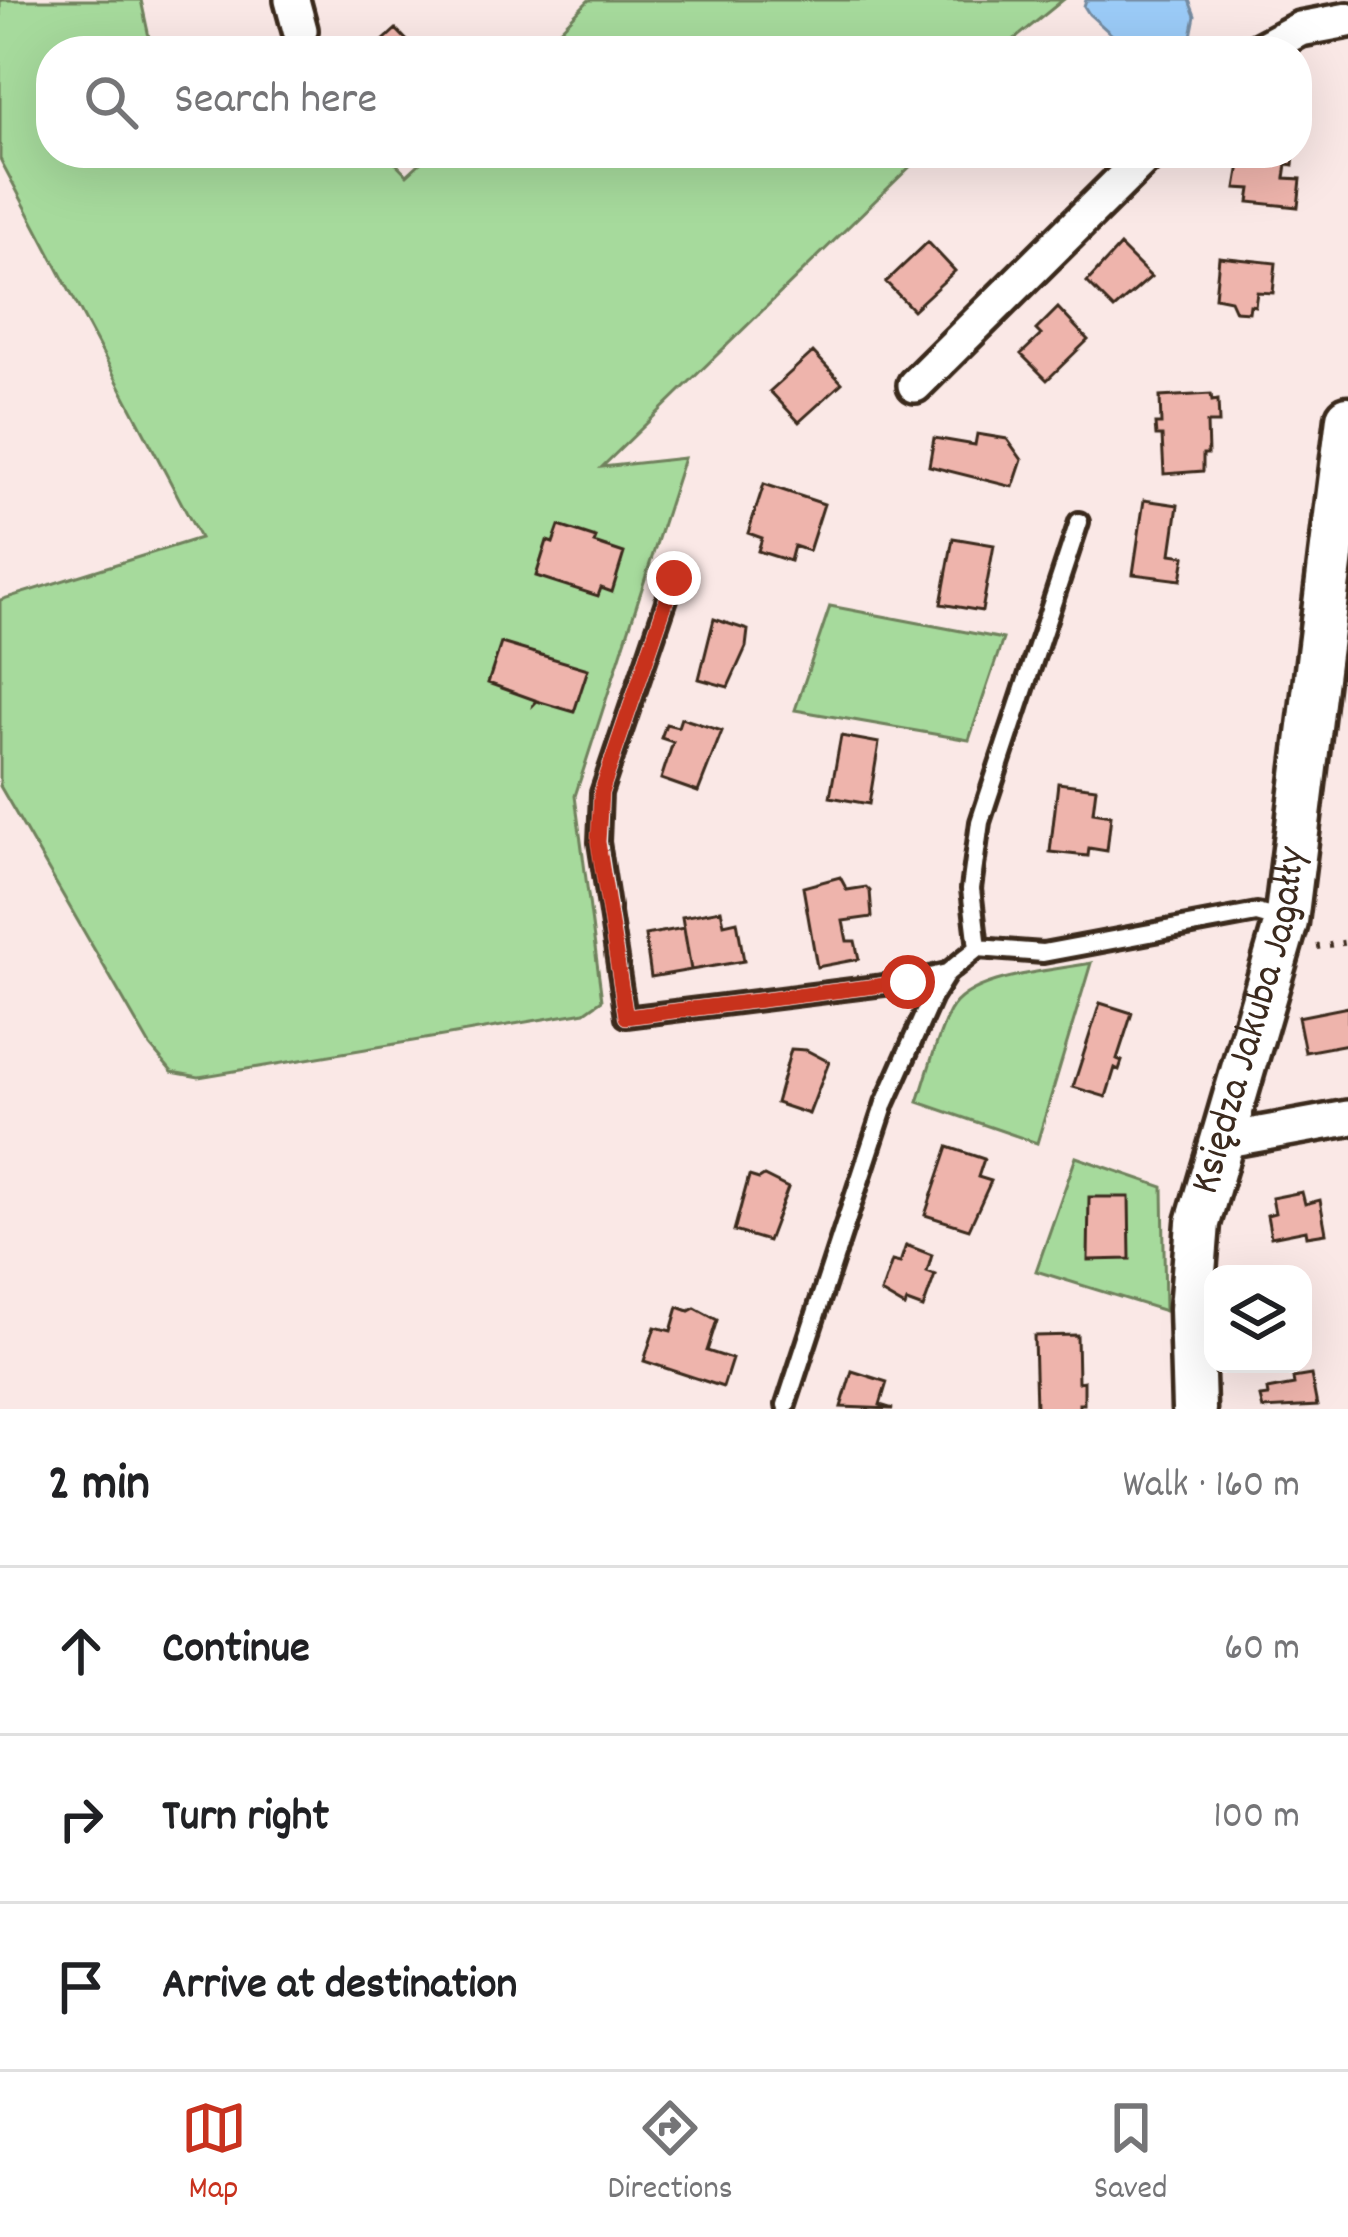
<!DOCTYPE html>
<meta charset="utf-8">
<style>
:root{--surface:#fff;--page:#f2f2f2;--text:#202124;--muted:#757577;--line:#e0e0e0;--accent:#c8321e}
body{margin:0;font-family:Dekko,sans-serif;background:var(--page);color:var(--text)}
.controls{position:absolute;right:36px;bottom:36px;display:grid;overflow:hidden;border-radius:24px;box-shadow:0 12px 48px #0002}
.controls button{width:108px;height:108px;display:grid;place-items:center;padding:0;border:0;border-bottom:3px solid var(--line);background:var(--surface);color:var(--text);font:60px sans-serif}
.stop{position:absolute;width:36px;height:36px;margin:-27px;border:9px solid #c8321e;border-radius:50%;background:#fff}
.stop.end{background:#c8321e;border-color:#fff;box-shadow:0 3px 12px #0008}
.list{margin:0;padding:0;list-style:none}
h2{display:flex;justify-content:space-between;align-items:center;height:156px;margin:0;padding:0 48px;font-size:51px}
h2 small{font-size:39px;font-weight:400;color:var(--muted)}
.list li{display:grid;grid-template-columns:78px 1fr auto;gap:36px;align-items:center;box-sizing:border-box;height:168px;padding:0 48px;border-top:3px solid var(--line)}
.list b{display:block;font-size:45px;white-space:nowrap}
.list em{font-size:39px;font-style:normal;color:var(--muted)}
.icon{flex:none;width:66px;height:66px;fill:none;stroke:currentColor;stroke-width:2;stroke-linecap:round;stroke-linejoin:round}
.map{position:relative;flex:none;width:1348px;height:1409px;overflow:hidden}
.search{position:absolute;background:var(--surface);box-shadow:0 12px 48px #0002;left:36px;right:36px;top:36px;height:132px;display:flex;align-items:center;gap:30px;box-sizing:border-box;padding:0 42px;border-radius:48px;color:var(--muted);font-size:45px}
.sheet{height:660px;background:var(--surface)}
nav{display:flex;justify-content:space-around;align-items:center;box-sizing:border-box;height:168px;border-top:3px solid var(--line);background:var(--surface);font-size:33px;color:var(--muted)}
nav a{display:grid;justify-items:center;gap:6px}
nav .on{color:var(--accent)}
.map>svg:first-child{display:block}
</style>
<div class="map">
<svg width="1348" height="1409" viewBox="0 0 1348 1409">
<rect width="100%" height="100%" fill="#fae8e6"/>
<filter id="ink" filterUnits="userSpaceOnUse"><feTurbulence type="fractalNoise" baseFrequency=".00833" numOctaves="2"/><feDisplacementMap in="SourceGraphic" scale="24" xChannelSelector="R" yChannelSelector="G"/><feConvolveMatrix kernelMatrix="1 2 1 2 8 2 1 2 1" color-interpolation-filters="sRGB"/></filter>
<g filter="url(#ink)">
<path fill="#a6da9c" stroke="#70825d" stroke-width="3" d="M0 0H141L152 51H51V153H386L407 175 431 153H924L602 467 684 458 575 796 602 1000 585 1012 199 1077 172 1072 150 1046 0 786V600L200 538 0 159Z
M589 0H1063L1000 51H539Z
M830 606 1003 639 969 740 795 710Z
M1091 963 1037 1143 918 1102C928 1073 936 1038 950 1011 969 975 1053 971 1091 963Z
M1076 1157 1163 1187 1165 1311 1036 1271Z"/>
<path fill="#9bcbf7" stroke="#758ba0" stroke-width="3" d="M1086 0H1189L1195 16 1188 51H1130L1089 14 1084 6Z"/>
<path fill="#eeb4ac" stroke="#3b2a1e" stroke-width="3" d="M396 29 417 51H372Z
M1242 153H1294L1293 165 1287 164 1285 178 1301 179 1298 207 1249 202 1251 189 1236 188Z
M928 242 955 271 913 310 886 282Z
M1120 246 1151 277 1114 309 1087 282Z
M1219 257 1276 263 1273 293 1257 292 1255 306 1250 305 1249 312 1235 311 1230 300 1215 297Z
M1058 308 1088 340 1047 380 1021 354 1041 335 1036 330Z
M813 352 842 383 799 422 770 391Z
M1211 394 1212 401 1218 400 1219 423H1207L1208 454H1203V471L1164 474 1162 436H1156L1155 424H1161L1160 397Z
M977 434 1007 439 1022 460 1013 487 929 466 934 438 975 445Z
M764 484 824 504 809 551 794 546 790 561 758 551 762 538 748 533Z
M1144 500 1178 505 1171 554 1185 556 1181 580 1133 574Z
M559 526 596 538 594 543 624 553 612 592 601 588 598 596 536 576 547 541 553 543Z
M953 538 994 545 982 611 941 604Z
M714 619 748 630 746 647 728 687 699 679Z
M501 643 588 669 574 712 537 701 534 704 535 700 488 683Z
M681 718 722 731 698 792 661 779 673 742 661 738 666 724 678 727Z
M841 736 879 743 869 804 830 797Z
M1058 783 1096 788 1093 812 1111 815 1107 851 1089 848 1088 856 1050 852Z
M840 877 847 890 866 887 870 891 872 917 843 921 847 941H855L859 959 817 967 803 887Z
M721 910 724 924 737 921 744 961 691 970 682 917Z
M684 928 691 970 651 977 645 935Z
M1100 1003 1132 1013 1117 1059 1122 1061 1119 1070 1115 1068 1106 1097 1073 1087Z
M1348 1007V1044L1305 1052 1298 1017Z
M791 1049 806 1050 829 1062 809 1114 776 1103Z
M948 1147 984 1159 978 1177 991 1181 969 1229 925 1215Z
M749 1176 759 1179 764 1176 788 1188 768 1241 734 1231Z
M1302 1192 1305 1204 1320 1200 1326 1233 1307 1236 1306 1230 1271 1237 1267 1215 1275 1213 1272 1198Z
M1089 1197H1129L1130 1259 1088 1260Z
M906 1245 932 1255 927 1272 935 1275 923 1308 907 1302 905 1307 881 1293 892 1261 900 1263Z
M678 1307 689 1311 695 1308 717 1320 707 1351 732 1359 723 1387 644 1361 655 1327 671 1331Z
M1077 1335 1078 1382 1084 1381V1404H1079V1409H1036L1034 1336Z
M852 1371 887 1382 880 1405 893 1409 841 1407Z
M1311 1375 1317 1406 1263 1409 1260 1397 1268 1396 1267 1390 1294 1385 1293 1378Z"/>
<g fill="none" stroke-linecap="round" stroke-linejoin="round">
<g stroke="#3b2a1e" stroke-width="26">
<path id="service" d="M1079 522 980 822 971 889 978 948 1043 953 1257 913 1285 921
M674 578 601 793 599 842 626 1017 908 982 947 973 978 948
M786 1405 885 1103 932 997 947 973"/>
</g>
<g stroke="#3b2a1e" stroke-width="42">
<path id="minor" d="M292 0 300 30
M1259 51 1300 29 1348 20
M915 385 1149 153
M1221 1141 1348 1118"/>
</g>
<g stroke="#3b2a1e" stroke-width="51">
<g id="tertiary">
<path id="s1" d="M1194 1409 1191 1309 1198 1223 1286 922 1348 418"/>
</g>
</g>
<path stroke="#3b2a1e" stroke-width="6" stroke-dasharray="3 9" stroke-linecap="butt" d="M1317 947 1348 942"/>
<use href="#service" stroke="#fff" stroke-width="16"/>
<use href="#minor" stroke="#fff" stroke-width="33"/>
<use href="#tertiary" stroke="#fff" stroke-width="42"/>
</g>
</g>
<g fill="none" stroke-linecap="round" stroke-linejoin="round" filter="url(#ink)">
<path stroke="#c8321e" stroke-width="15" d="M674 578 601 793 598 842 626 1017 908 982"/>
</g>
<g text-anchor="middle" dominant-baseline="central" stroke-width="9" stroke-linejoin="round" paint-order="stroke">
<g font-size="42" fill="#3b2a1e" stroke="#fff">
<text stroke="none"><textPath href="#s1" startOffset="396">Księdza Jakuba Jagałły</textPath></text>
</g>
</g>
</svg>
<div class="controls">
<button><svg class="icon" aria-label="layers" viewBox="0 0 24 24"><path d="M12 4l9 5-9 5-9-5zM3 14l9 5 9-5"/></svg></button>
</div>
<div class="stop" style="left:908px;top:982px"></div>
<div class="stop end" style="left:674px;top:578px"></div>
<div class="search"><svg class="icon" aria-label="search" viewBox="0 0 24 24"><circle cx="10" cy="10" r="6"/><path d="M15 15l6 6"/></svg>Search here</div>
</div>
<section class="sheet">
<h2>2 min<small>Walk · 160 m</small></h2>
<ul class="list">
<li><svg class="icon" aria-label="ahead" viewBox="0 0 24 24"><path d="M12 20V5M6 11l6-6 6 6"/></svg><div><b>Continue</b></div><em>60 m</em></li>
<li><svg class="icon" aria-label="right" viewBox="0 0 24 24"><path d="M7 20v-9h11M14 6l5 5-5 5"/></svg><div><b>Turn right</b></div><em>100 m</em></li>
<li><svg class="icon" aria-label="arrive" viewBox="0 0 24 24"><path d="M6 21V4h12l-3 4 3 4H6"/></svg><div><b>Arrive at destination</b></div></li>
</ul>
</section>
<nav>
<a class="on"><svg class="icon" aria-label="map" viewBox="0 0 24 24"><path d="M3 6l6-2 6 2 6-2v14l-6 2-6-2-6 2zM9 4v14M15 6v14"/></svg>Map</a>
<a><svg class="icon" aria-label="directions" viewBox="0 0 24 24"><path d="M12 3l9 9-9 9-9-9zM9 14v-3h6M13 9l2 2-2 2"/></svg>Directions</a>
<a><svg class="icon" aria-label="saved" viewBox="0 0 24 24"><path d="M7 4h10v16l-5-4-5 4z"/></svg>Saved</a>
</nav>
